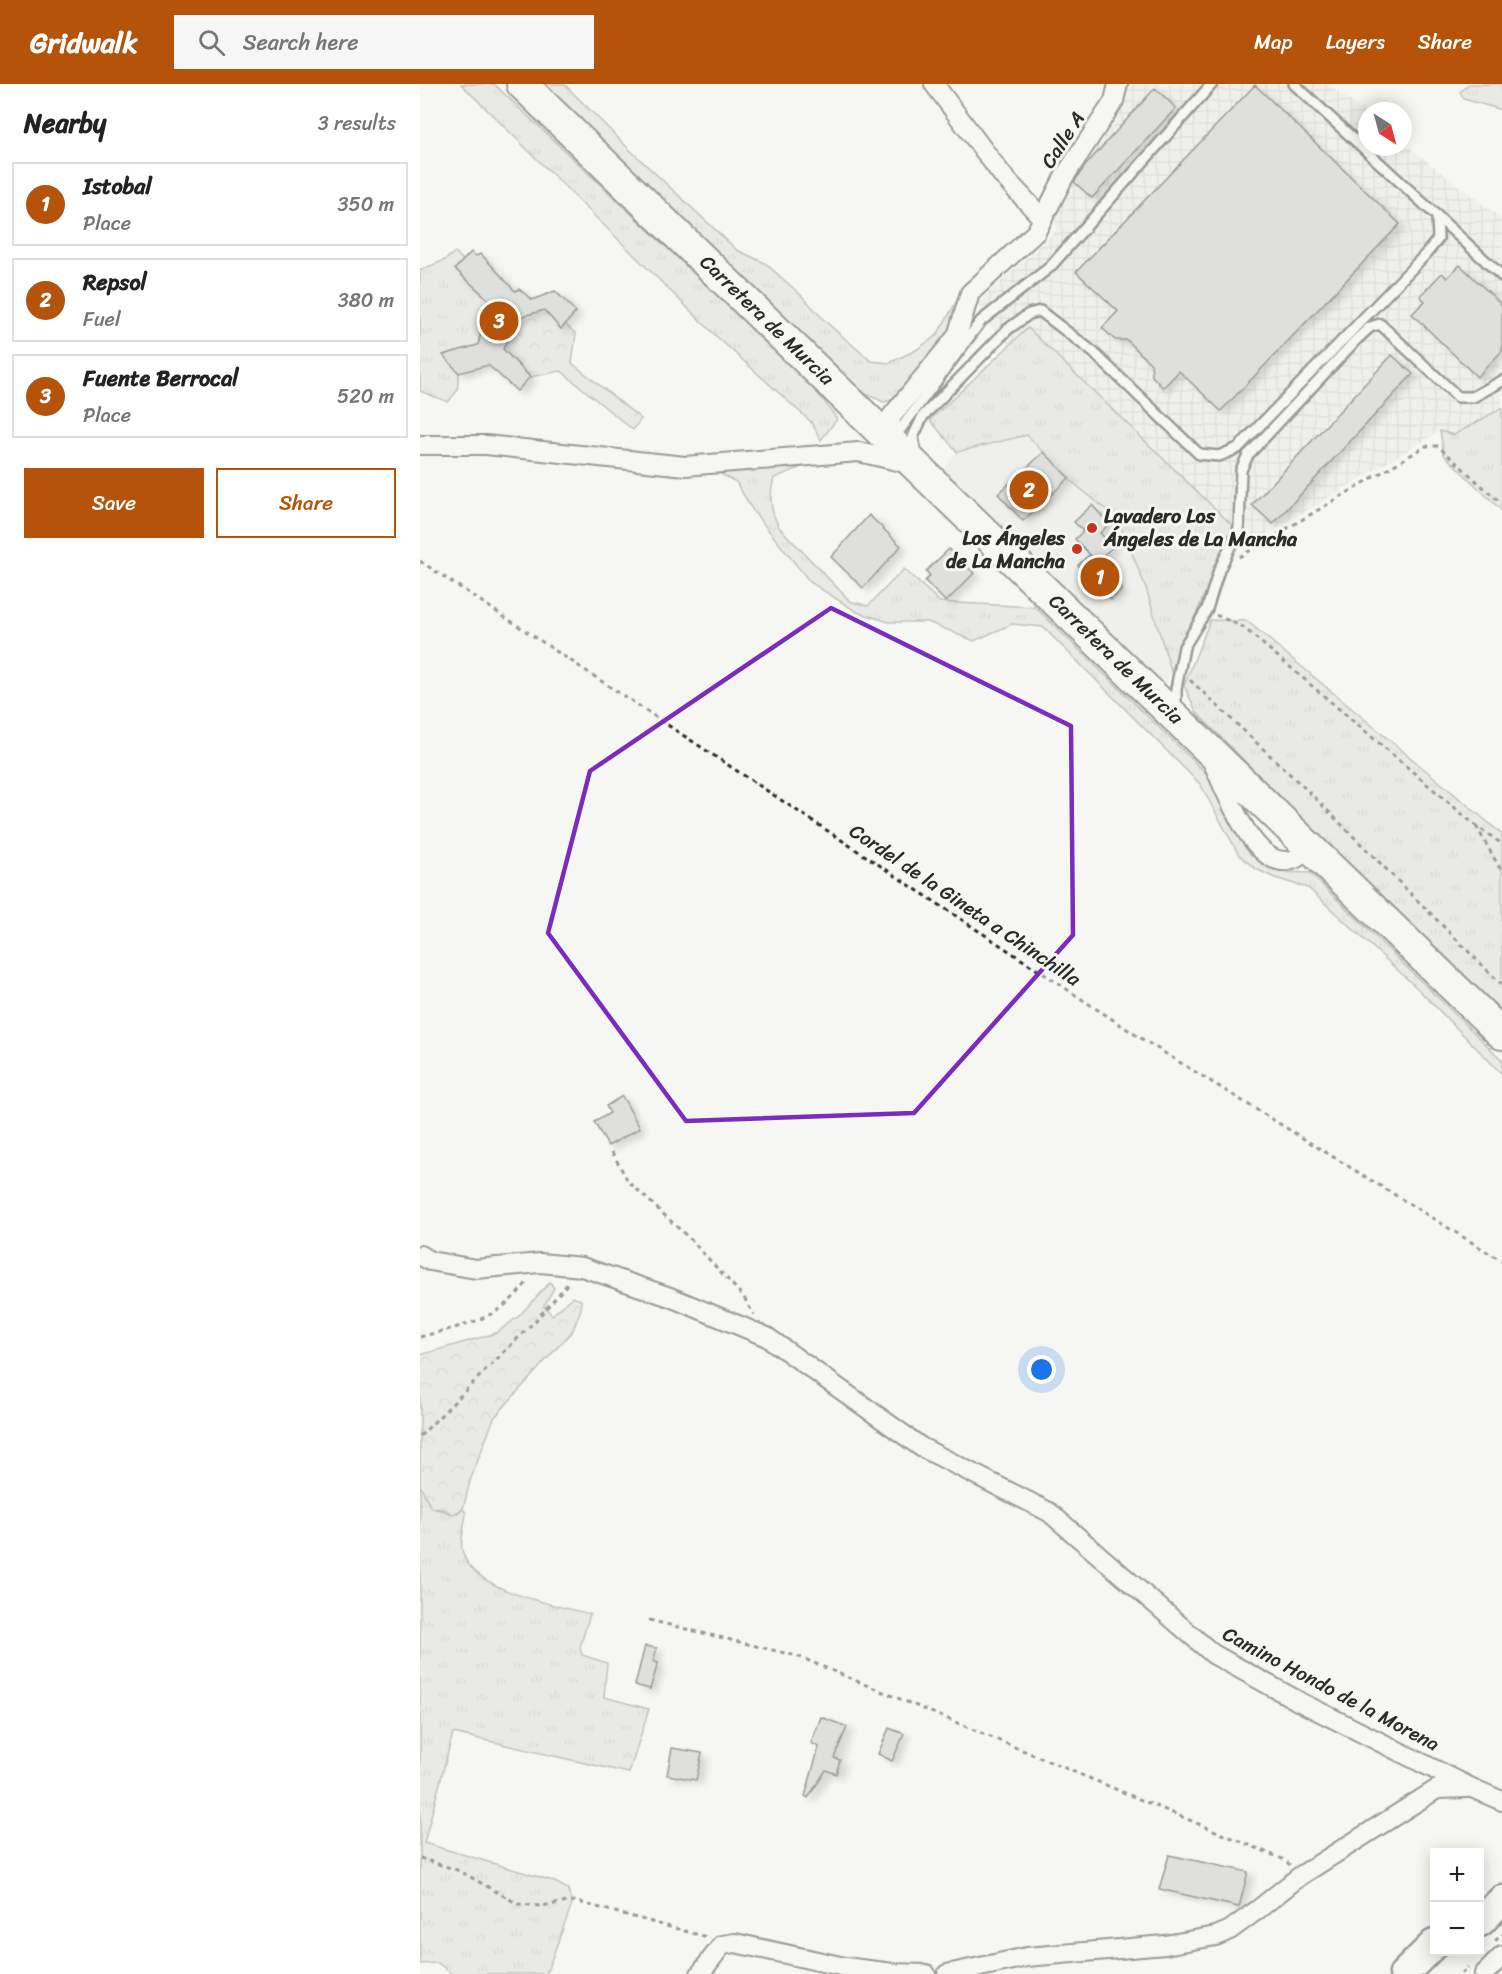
<!DOCTYPE html>
<meta charset="utf-8">
<style>
:root{--surface:#fff;--page:#f6f6f6;--text:#222;--muted:#767676;--line:#e0e0e0;--accent:#b45309}
body{margin:0;font-family:Sriracha,sans-serif;background:var(--page);color:var(--text)}
.controls{position:absolute;right:18px;bottom:18px;display:grid;overflow:hidden;border-radius:0px;box-shadow:0 3px 15px #0003}
.controls button{width:54px;height:54px;display:grid;place-items:center;padding:0;border:0;border-bottom:2px solid var(--line);background:var(--surface);color:var(--text);font:30px sans-serif}
.compass{position:absolute;left:938px;top:18px;width:54px;height:54px;border-radius:50%;background:var(--surface);box-shadow:0 3px 15px #0003;rotate:144deg}
.you{position:absolute;left:622px;top:1286px;width:21px;height:21px;margin:-15px;border:4px solid #fff;border-radius:50%;background:#1a73e8;box-shadow:0 0 0 9px #1a73e833}
.badge{display:grid;place-items:center;width:39px;height:39px;border-radius:50%;background:var(--accent);color:#fff;font-size:20px;font-weight:700}
.pin{position:absolute;translate:-50% -50%;border:3px solid #fff;box-shadow:0 2px 6px #0006}
.list{margin:0;padding:0;list-style:none}
h2{display:flex;justify-content:space-between;align-items:center;height:78px;margin:0;padding:0 24px;font-size:26px}
h2 small{font-size:20px;font-weight:400;color:var(--muted)}
.list li{display:grid;grid-template-columns:39px 1fr auto;gap:18px;align-items:center;box-sizing:border-box;height:84px;margin:0 12px 12px;padding:0 12px;border:2px solid var(--line);border-radius:0px}
.list b{display:block;font-size:22px;white-space:nowrap}
.list p{margin:0;font-size:20px;white-space:nowrap;color:var(--muted)}
.list em{font-size:20px;font-style:normal;color:var(--muted)}
.actions{display:flex;gap:12px;padding:18px 24px}
.actions a{flex:1;padding:14px 0;border:2px solid var(--accent);border-radius:0px;text-align:center;font-size:21px;color:var(--accent)}
.actions .main{background:var(--accent);color:#fff}
.icon{flex:none;width:33px;height:33px;fill:none;stroke:currentColor;stroke-width:2;stroke-linecap:round;stroke-linejoin:round}
.map{position:relative;flex:none;width:1082px;height:1890px;overflow:hidden}
header{display:flex;align-items:center;gap:36px;box-sizing:border-box;height:84px;padding:0 30px;background:var(--accent);color:#fff}
header strong{font-size:28px}
nav{display:flex;gap:33px;margin-inline-start:auto;font-size:21px}
.search{width:420px;height:54px;background:var(--page);display:flex;align-items:center;gap:15px;box-sizing:border-box;padding:0 21px;border-radius:0px;color:var(--muted);font-size:22px}
main{display:flex}
aside{flex:1;background:var(--surface)}
.map>svg:first-child{display:block}
</style>
<header>
<strong>Gridwalk</strong>
<div class="search"><svg class="icon" aria-label="search" viewBox="0 0 24 24"><circle cx="10" cy="10" r="6"/><path d="M15 15l6 6"/></svg>Search here</div>
<nav><a>Map</a><a>Layers</a><a>Share</a></nav>
</header>
<main>
<aside>
<h2>Nearby<small>3 results</small></h2>
<ul class="list">
<li><span class="badge">1</span><div><b>Istobal</b><p>Place</p></div><em>350 m</em></li>
<li><span class="badge">2</span><div><b>Repsol</b><p>Fuel</p></div><em>380 m</em></li>
<li><span class="badge">3</span><div><b>Fuente Berrocal</b><p>Place</p></div><em>520 m</em></li>
</ul>
<div class="actions"><a class="main">Save</a><a>Share</a></div>
</aside>
<div class="map">
<svg width="1082" height="1890" viewBox="0 0 1082 1890">
<defs>
<pattern id="industrial-grid" width="8" height="8" patternUnits="userSpaceOnUse" patternTransform="scale(1.5)"><rect width="8" height="8" fill="#e7e7e3"/><path d="M0 4h8M4 0v8" fill="none" stroke="#c6c6c3"/></pattern>
<pattern id="grass-tufts" width="24" height="20" patternUnits="userSpaceOnUse" patternTransform="scale(1.5)"><rect width="24" height="20" fill="#d9d9d5"/><path d="M3 7l-1-3M5 7V3M7 7l1-3M15 17l-1-3M17 17v-4M19 17l1-3" fill="none" stroke="#babab7"/></pattern>
<pattern id="forest-crowns" width="20" height="18" patternUnits="userSpaceOnUse" patternTransform="scale(1.5)"><rect width="20" height="18" fill="#d9d9d5"/><path d="M2 6a3 3 0 1 1 6 0M12 15a3 3 0 1 1 6 0" fill="none" stroke="#babab7"/></pattern>
<filter id="shadow"><feDropShadow dx="6" dy="4" stdDeviation="3" flood-color="#0004"/></filter>
</defs>
<rect width="100%" height="100%" fill="#f6f6f2"/>
<filter id="ink" filterUnits="userSpaceOnUse"><feTurbulence type="fractalNoise" baseFrequency=".0167" numOctaves="2"/><feDisplacementMap in="SourceGraphic" scale="12" xChannelSelector="R" yChannelSelector="G"/><feConvolveMatrix kernelMatrix="1 2 1 2 8 2 1 2 1" color-interpolation-filters="sRGB"/></filter>
<g filter="url(#ink)">
<path fill="#e7e7e3" d="M607 351 651 397 698 435 726 504 751 587 746 601 522 387 537 368Z"/>
<path fill="url(#industrial-grid)" d="M707 0H908L947 30V63H983V59L1082 135V324L1034 351 1020 347 831 460 608 245 590 261 558 230 562 226 557 220 636 146 635 129 641 114 696 37Z"/>
<path fill="url(#grass-tufts)" stroke="#828280" stroke-width="1.5" d="M41 0H74L393 302 417 335 401 356 391 338 296 252Z
M119 0H144L208 64 317 166 345 179 383 213 406 238 451 277 469 279 496 266 517 251 545 203 528 256 476 315 464 318 437 306Z
M1049 0H1082V26L1044 15 1040 8Z
M35 168 43 176 35 185 69 216 58 261 24 271 39 289 37 307 28 318 0 307V186L25 176Z
M608 244 814 443 751 587 726 504 698 435 651 397 607 351 537 368 510 336Z
M1082 324V427L1024 371 1020 347 1034 351Z
M366 379 384 382 354 394C349 413 350 426 359 443L430 517 448 522 484 485 520 518 615 523 784 687 829 764 843 780 868 788 890 789 1082 976V990L996 903 888 804 855 794 836 785 819 771 780 700 623 543 592 540 554 557 508 538H469L437 528 390 498 333 427 316 398 299 389 327 383Z
M790 536 827 537 1082 750V936L777 629 764 602Z
M0 1401C4 1407 7 1421 13 1424 19 1427 22 1425 28 1429H38L43 1425 46 1429C45 1440 40 1455 42 1466 51 1508 134 1520 170 1530L160 1563 162 1571 187 1579 184 1613 229 1625 209 1689 33 1649 4 1759 133 1797 148 1805 152 1820 126 1890H32L18 1879 0 1880Z"/>
<path fill="url(#forest-crowns)" stroke="#828280" stroke-width="1.5" d="M124 226 141 244 145 240 156 250 152 279 221 335 213 346 141 287 110 293 83 265 96 234Z
M130 1198 134 1204 124 1222 132 1231 153 1213 161 1216V1225L153 1246 74 1334 50 1397 43 1425 33 1430 23 1425 11 1424 0 1401V1271L76 1249 99 1232Z"/>
<path fill="#c3c3c0" stroke="#2b2b2b" stroke-width="1.5" filter="url(#shadow)" d="M835 1 980 140 801 327 759 287 743 304 732 292 731 280 707 256H695L682 244 698 227 656 188Z
M735 4 756 24 672 114 654 98 665 82Z
M51 168 56 172 61 170 95 207 99 205 112 216 135 207 156 228 141 245 124 226 96 234 83 265 110 293 97 307 68 281 39 289 23 271 58 261 69 216 35 185Z
M1040 181 1082 221V267L1057 293 992 230 1005 217 1000 212 1022 189 1027 194Z
M972 271 993 290 853 440 832 421Z
M624 368 649 394 603 437 578 410Z
M672 421 689 440 680 449 693 463 676 477 655 455 663 447 654 438Z
M449 431 481 462 443 504 411 473Z
M529 465 554 489 526 518 505 497 510 492 506 487Z
M669 471 702 506 691 516 658 481Z
M202 1012 220 1044 188 1062 174 1038 190 1029 186 1022Z
M225 1562 237 1564 233 1577 238 1579 230 1605 215 1601Z
M401 1633 427 1643 414 1674 420 1676 416 1690 406 1686 388 1714 385 1712 399 1663 391 1659Z
M469 1644 484 1650 472 1677 458 1670Z
M252 1664 282 1669 276 1696 247 1691Z
M749 1771 828 1788 819 1823 739 1805Z"/>
<g fill="none" stroke-linecap="round" stroke-linejoin="round">
<g stroke="#2b2b2b" stroke-width="14">
<path id="service" d="M874 0 1082 192
M474 354 561 237 630 183 792 0
M496 370 493 353 503 332 588 245 609 230 620 227 673 268 779 370 799 372 818 364 1005 171 1018 155 1017 133
M756 625V605L764 563 787 525 799 486 819 444 821 386 828 371 937 255 950 243 960 240 1038 313H1053L1082 297"/>
</g>
<g stroke="#2b2b2b" stroke-width="22">
<path id="minor" d="M514 0 583 92 623 135
M470 354 471 333 537 252 550 209 616 148 644 93 694 17 698 0
M0 361H66L265 382 439 368 490 380
M793 679C805 705 836 792 875 775 880 773 885 766 889 762
M0 1171 10 1177 56 1185 120 1179 162 1183 250 1213 347 1253 501 1363 629 1428 793 1570 880 1618 1052 1704 1082 1717
M280 1890 302 1861 315 1859 425 1883 473 1889 506 1890
M527 1890 607 1873 745 1861 796 1852 810 1846 840 1824 880 1792 1017 1705 1047 1704
M1064 1890 1082 1872"/>
</g>
<g stroke="#2b2b2b" stroke-width="33">
<path id="primary" d="M1060 1838 1082 1816
M984 1890 1014 1860"/>
</g>
<g stroke="#2b2b2b" stroke-width="34">
<path id="trunk" d="M102 0 1082 950"/>
</g>
<path stroke="#2b2b2b" stroke-width="3" stroke-dasharray="4.5 4.5" stroke-linecap="butt" d="M819 473 1006 362H1018L1082 420
M0 477 722 955 1082 1177
M796 531 823 543 1055 741 1082 760
M770 596 892 711 1082 901
M1056 742 1082 788
M192 1068 208 1097 270 1155 323 1212 334 1231
M0 1253C44 1241 78 1237 107 1198
M0 1352 116 1236 149 1198
M229 1536 377 1572 865 1776 870 1781
M0 1774 40 1787 98 1820 121 1822 155 1817 290 1854
M1075 1857 1082 1850
M1041 1890 1048 1883"/>
<use href="#service" stroke="#f6f6f2" stroke-width="9"/>
<use href="#minor" stroke="#f6f6f2" stroke-width="18"/>
<use href="#primary" stroke="#f6f6f2" stroke-width="28"/>
<use href="#trunk" stroke="#f6f6f2" stroke-width="30"/>
</g>
</g>
<path d="M0 0H1082V1890H0ZM411 524 651 642 653 851 494 1029 266 1037 128 849 170 687Z" fill="#f6f6f2" fill-opacity=".55" fill-rule="evenodd"/>
<path fill="none" stroke="#7b2cbf" stroke-width="4.5" stroke-linejoin="round" d="M411 524 651 642 653 851 494 1029 266 1037 128 849 170 687Z"/>
<g fill="#c8321e" stroke="#f6f6f2" stroke-width="2">
<circle cx="672" cy="444" r="6"/>
<circle cx="657" cy="465" r="6"/>
</g>
<g text-anchor="middle" dominant-baseline="central" stroke-width="6" stroke-linejoin="round" paint-order="stroke">
<g font-size="20" fill="#2b2b2b" stroke="#f6f6f2">
<text transform="translate(643 56) rotate(-57)">Calle A</text>
<text transform="translate(347 236) rotate(44)">Carretera de Murcia</text>
<text transform="translate(696 575) rotate(44)">Carretera de Murcia</text>
<text transform="translate(545 821) rotate(34)">Cordel de la Gineta a Chinchilla</text>
<text transform="translate(911 1605) rotate(28)">Camino Hondo de la Morena</text>
</g>
<g font-size="20" font-weight="bold" fill="#2b2b2b" stroke="#f6f6f2" text-anchor="start">
<text x="684" y="432">Lavadero Los<tspan x="684" dy="23">Ángeles de La Mancha</tspan></text>
<text x="645" y="454" text-anchor="end">Los Ángeles<tspan x="645" dy="23">de La Mancha</tspan></text>
</g>
</g>
</svg>
<div class="controls">
<button>+</button>
<button>−</button>
</div>
<svg class="compass" viewBox="-18 -18 36 36"><path d="M0-13l5 13h-10z" fill="#e53935"/><path d="M0 13l5-13h-10z" fill="#767676"/></svg>
<div class="you"></div>
<div class="pin badge" style="left:680px;top:493px">1</div>
<div class="pin badge" style="left:609px;top:406px">2</div>
<div class="pin badge" style="left:79px;top:237px">3</div>
</div>
</main>
